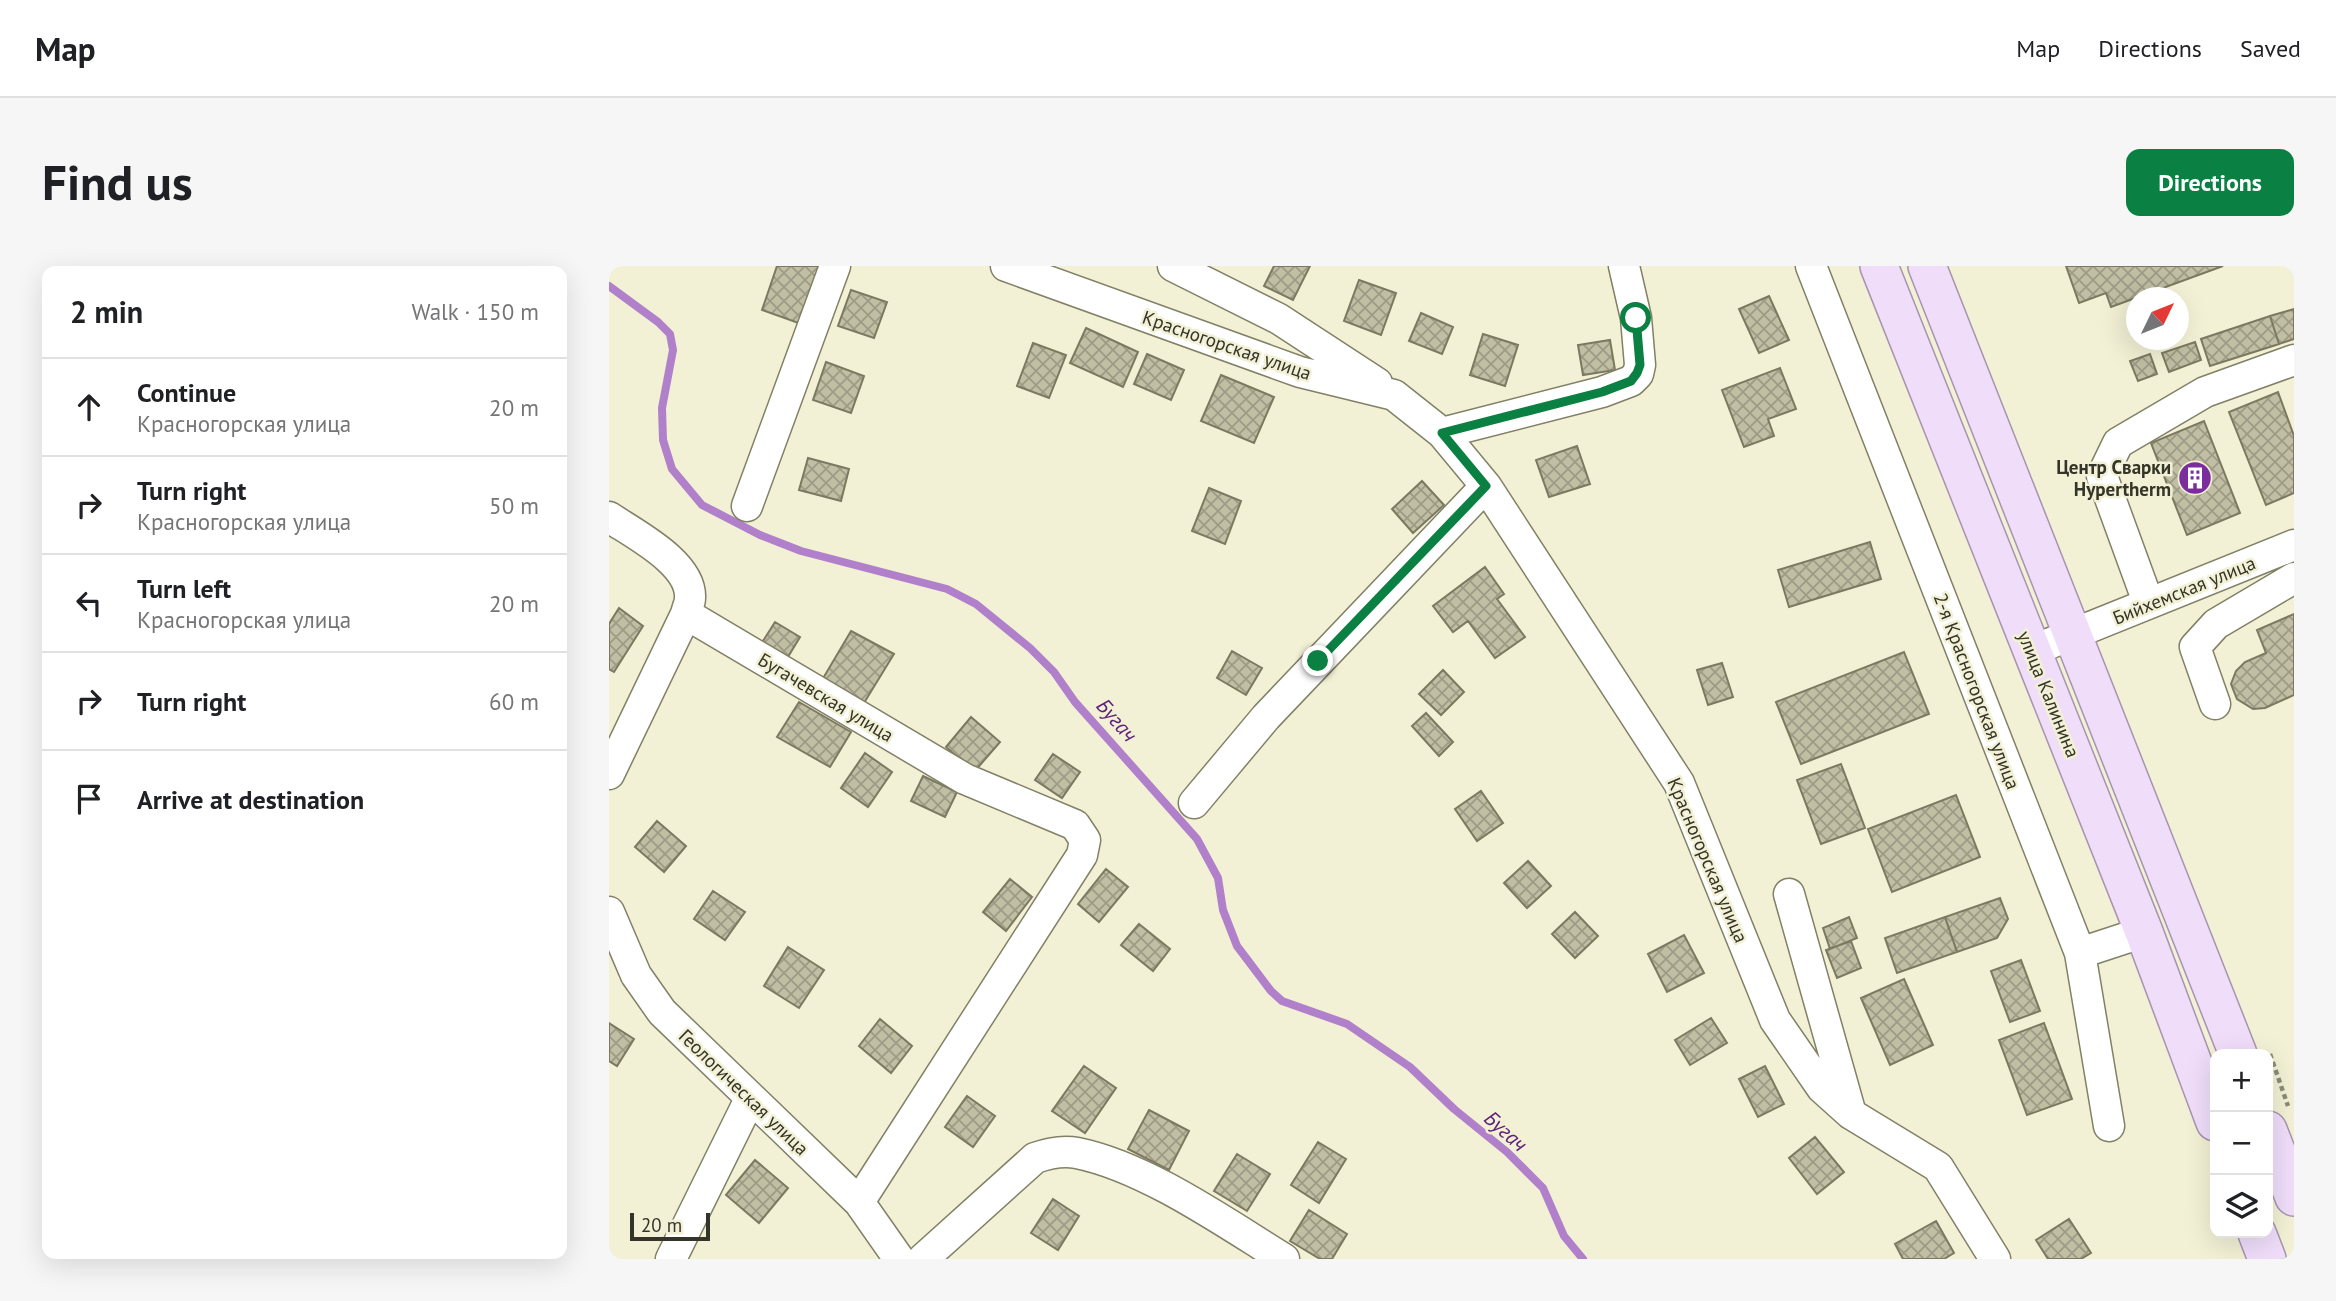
<!DOCTYPE html>
<meta charset="utf-8">
<style>
:root{--surface:#fff;--page:#f6f6f6;--text:#202124;--muted:#757577;--line:#e0e0e0;--accent:#0b8043}
body{margin:0;font-family:"PT Sans",sans-serif;background:var(--page);color:var(--text)}
.controls{position:absolute;right:21px;bottom:21px;display:grid;overflow:hidden;border-radius:14px;box-shadow:0 7px 28px #0002}
.controls button{width:63px;height:63px;display:grid;place-items:center;padding:0;border:0;border-bottom:2px solid var(--line);background:var(--surface);color:var(--text);font:35px sans-serif}
.compass{position:absolute;left:1517px;top:21px;width:63px;height:63px;border-radius:50%;background:var(--surface);box-shadow:0 7px 28px #0002;rotate:47deg}
.scale{position:absolute;left:21px;bottom:18px;width:80px;box-sizing:border-box;padding-left:7px;border:4px solid #353429;border-top:0;font-size:19px;line-height:24px;white-space:nowrap;color:#353429;-webkit-text-stroke:5px #f2f1d5;paint-order:stroke}
.stop{position:absolute;width:21px;height:21px;margin:-16px;border:5px solid #0b8043;border-radius:50%;background:#fff}
.stop.end{background:#0b8043;border-color:#fff;box-shadow:0 2px 7px #0008}
.list{margin:0;padding:0;list-style:none}
h2{display:flex;justify-content:space-between;align-items:center;height:91px;margin:0;padding:0 28px;font-size:30px}
h2 small{font-size:23px;font-weight:400;color:var(--muted)}
.list li{display:grid;grid-template-columns:46px 1fr auto;gap:21px;align-items:center;box-sizing:border-box;height:98px;padding:0 28px;border-top:2px solid var(--line)}
.list b{display:block;font-size:26px;white-space:nowrap}
.list p{margin:0;font-size:23px;white-space:nowrap;color:var(--muted)}
.list em{font-size:23px;font-style:normal;color:var(--muted)}
.icon{flex:none;width:38px;height:38px;fill:none;stroke:currentColor;stroke-width:2;stroke-linecap:round;stroke-linejoin:round}
.map{position:relative;flex:none;width:1685px;height:993px;overflow:hidden;border-radius:14px}
header{display:flex;align-items:center;gap:42px;box-sizing:border-box;height:98px;padding:0 35px;background:var(--surface);border-bottom:2px solid var(--line)}
header strong{font-size:33px}
nav{display:flex;gap:38px;margin-inline-start:auto;font-size:24px}
.intro{display:flex;align-items:center;justify-content:space-between;box-sizing:border-box;height:168px;padding:0 42px}
h1{margin:0;font-size:49px}
.button{padding:18px 32px;border-radius:14px;background:var(--accent);color:#fff;font-size:24px;font-weight:700}
main{display:flex;gap:42px;padding:0 42px}
aside{flex:1;background:var(--surface);border-radius:14px;box-shadow:0 7px 28px #0002}
.map>svg:first-child{display:block}
</style>
<header>
<strong>Map</strong>
<nav><a>Map</a><a>Directions</a><a>Saved</a></nav>
</header>
<div class="intro"><h1>Find us</h1><a class="button">Directions</a></div>
<main>
<aside>
<h2>2 min<small>Walk · 150 m</small></h2>
<ul class="list">
<li><svg class="icon" aria-label="ahead" viewBox="0 0 24 24"><path d="M12 20V5M6 11l6-6 6 6"/></svg><div><b>Continue</b><p>Красногорская улица</p></div><em>20 m</em></li>
<li><svg class="icon" aria-label="right" viewBox="0 0 24 24"><path d="M7 20v-9h11M14 6l5 5-5 5"/></svg><div><b>Turn right</b><p>Красногорская улица</p></div><em>50 m</em></li>
<li><svg class="icon" aria-label="left" viewBox="0 0 24 24"><path d="M17 20v-9H6M10 6l-5 5 5 5"/></svg><div><b>Turn left</b><p>Красногорская улица</p></div><em>20 m</em></li>
<li><svg class="icon" aria-label="right" viewBox="0 0 24 24"><path d="M7 20v-9h11M14 6l5 5-5 5"/></svg><div><b>Turn right</b></div><em>60 m</em></li>
<li><svg class="icon" aria-label="arrive" viewBox="0 0 24 24"><path d="M6 21V4h12l-3 4 3 4H6"/></svg><div><b>Arrive at destination</b></div></li>
</ul>
</aside>
<div class="map">
<svg width="1685" height="993" viewBox="0 0 1685 993">
<defs>
<pattern id="building-cross-hatch" width="8" height="8" patternUnits="userSpaceOnUse" patternTransform="scale(1.75)"><rect width="8" height="8" fill="#c0bea3"/><path d="M0 0l8 8M0 8l8-8" fill="none" stroke="#9d9b85"/></pattern>
</defs>
<rect width="100%" height="100%" fill="#f2f1d5"/>
<g fill="none" stroke-linecap="round" stroke-linejoin="round">
<path stroke="#b080ca" stroke-width="8" d="M0 20 49 56 61 68 64 84 53 142 54 174 63 203 93 239 151 269 192 285 338 323 367 338 421 382 445 406 466 436 588 573 609 612 614 644 628 680 662 725 673 735 738 758 801 801 845 843 898 886 934 922 955 970 974 993"/>
</g>
<path fill="url(#building-cross-hatch)" stroke="#7b7960" stroke-width="2" d="M168 0H214L195 59 153 44Z
M665 0H701L684 34 655 20Z
M1457 0H1614L1502 41 1497 27 1470 37Z
M750 14 787 27 772 69 735 55Z
M242 24 278 36 265 72 229 60Z
M1160 30 1180 74 1150 87 1130 43Z
M1685 43V73L1670 78 1661 50Z
M812 47 844 61 833 88 800 75Z
M1661 50 1670 78 1601 100 1592 73Z
M477 62 529 86 514 121 461 97Z
M874 68 909 79 896 120 861 109Z
M1001 74 1006 104 974 109 969 79Z
M1586 76 1592 94 1560 106 1553 87Z
M424 77 457 89 440 132 408 120Z
M538 88 575 104 562 134 525 118Z
M1541 88 1548 108 1529 115 1521 95Z
M217 96 255 110 242 147 204 134Z
M1171 102 1187 143 1159 153 1165 170 1135 181 1113 124Z
M612 109 665 131 645 177 592 155Z
M1669 126 1685 170V227L1657 239 1620 146Z
M1595 155 1631 247 1578 269 1542 177Z
M968 180 981 218 940 231 927 194Z
M199 192 240 203 232 235 190 224Z
M813 215 835 239 804 267 783 243Z
M600 222 632 235 616 278 583 265Z
M1261 276 1272 313 1180 341 1169 304Z
M876 301 895 328 888 333 916 371 886 392 859 355 844 366 824 340Z
M10 342 34 360 5 406 0 403V358Z
M1685 348V429L1656 442 1644 443 1628 433 1622 418 1627 405 1636 396 1657 387 1648 364Z
M166 356 191 371 174 399 149 383Z
M242 365 285 388 255 437 213 414Z
M623 385 653 402 637 429 608 412Z
M1295 386 1320 448 1192 498 1167 436Z
M1113 397 1124 431 1099 439 1088 404Z
M834 404 855 426 832 449 810 428Z
M190 436 242 466 221 501 168 471Z
M817 447 844 476 830 490 803 460Z
M362 451 391 476 365 506 337 481Z
M256 487 283 506 259 541 232 522Z
M444 488 471 506 453 532 426 514Z
M1232 498 1256 562 1212 578 1188 514Z
M314 510 348 526 336 551 302 535Z
M872 525 894 557 868 575 846 543Z
M1347 529 1371 591 1283 626 1259 563Z
M48 555 77 580 55 606 26 581Z
M919 595 942 620 918 642 895 617Z
M497 603 519 621 490 656 469 638Z
M401 613 423 631 397 665 374 646Z
M104 625 136 646 116 674 85 653Z
M1391 632 1399 653 1388 672 1348 686 1336 651Z
M966 646 989 670 966 692 943 668Z
M1240 651 1248 672 1221 683 1214 662Z
M1336 651 1348 686 1288 707 1276 672Z
M530 658 561 683 544 705 512 679Z
M1075 669 1095 707 1058 726 1039 688Z
M1242 675 1252 702 1228 712 1217 684Z
M179 681 215 704 190 742 155 720Z
M1412 694 1431 745 1401 756 1382 705Z
M1295 713 1324 779 1281 799 1252 732Z
M1102 752 1118 777 1081 799 1066 774Z
M271 753 303 780 282 807 250 780Z
M0 757 25 773 8 800 0 795Z
M1435 757 1463 833 1418 849 1390 774Z
M475 800 507 822 476 867 443 845Z
M1156 800 1175 838 1149 851 1130 813Z
M358 830 386 850 364 881 336 861Z
M540 844 580 865 560 904 519 883Z
M1206 871 1235 906 1208 928 1180 892Z
M709 876 737 893 710 937 682 919Z
M628 888 661 908 638 945 605 925Z
M146 894 179 922 150 957 117 929Z
M444 933 470 950 449 984 422 967Z
M700 944 738 968 723 993H711L681 975Z
M1460 953 1482 987 1472 993H1439L1427 974Z
M1327 955 1345 987 1335 993H1294L1286 978Z"/>
<g fill="none" stroke-linecap="round" stroke-linejoin="round">
<g stroke="#828067" stroke-width="33">
<path id="minor" d="M397 0 691 106 785 129 833 167 877 220 1070 517 1166 754 1213 822 1242 848 1329 901 1386 993
M564 0 670 53 768 117
M1202 0 1471 687 1500 860
M833 167 993 126 1022 115 1029 108 1031 99 1027 52 1015 0
M138 240 226 0
M0 251C25 268 83 297 81 332 81 337 78 343 77 348L356 513 466 559 476 574 473 589 250 936
M1539 336 1493 210 1509 177 1596 126 1685 94
M1422 385 1685 279
M1606 438 1586 381 1607 358 1685 312
M0 508 77 348
M585 537 657 451 877 220
M1180 628 1242 848
M0 646 27 709 53 746 250 936 290 993
M1471 687 1535 666
M62 993 141 833
M314 993 426 892C440 887 453 884 468 887 537 901 615 956 675 993"/>
</g>
<g stroke="#a794af" stroke-width="40">
<path id="major" d="M1270 0 1535 666 1606 856
M1318 0 1629 788
M1659 864 1685 931
M1648 967 1658 993"/>
</g>
<path stroke="#8d8c79" stroke-width="4.5" stroke-dasharray="5 3.5" stroke-linecap="butt" d="M1661 788 1679 840"/>
<use href="#minor" stroke="#fff" stroke-width="30"/>
<use href="#major" stroke="#efddfa" stroke-width="37"/>
</g>
<g fill="none" stroke-linecap="round" stroke-linejoin="round">
<path stroke="#0b8043" stroke-width="9" d="M709 395 877 220 833 167 993 126 1022 115 1028 107 1031 99 1027 52"/>
</g>
<defs>
<g id="building-disc" transform="scale(1.75)"><circle r="9.5" fill="#7b2d9e" stroke="#f2f1d5"/><path d="M-4-6H4V6H1V3H-1V6H-4ZM-2.5-4.3h1.7v1.8h-1.7ZM.8-4.3h1.7v1.8H.8ZM-2.5-1h1.7V.8h-1.7ZM.8-1h1.7V.8H.8Z" fill="#fff"/></g>
</defs>
<g fill-rule="evenodd">
<use href="#building-disc" x="1586" y="212"/>
</g>
<g text-anchor="middle" dominant-baseline="central" stroke-width="5" stroke-linejoin="round" paint-order="stroke">
<g font-size="19" fill="#353429" stroke="#f2f1d5">
<text transform="translate(618 79) rotate(19)">Красногорская улица</text>
<text transform="translate(1575 324) rotate(-22)">Бийхемская улица</text>
<text transform="translate(1368 425) rotate(69)">2-я Красногорская улица</text>
<text transform="translate(1440 428) rotate(68)">улица Калинина</text>
<text transform="translate(217 431) rotate(31)">Бугачевская улица</text>
<text transform="translate(1099 594) rotate(67)">Красногорская улица</text>
<text transform="translate(135 826) rotate(44)">Геологическая улица</text>
</g>
<g font-size="19" font-weight="bold" fill="#353429" stroke="#f2f1d5" text-anchor="end">
<text x="1562" y="201">Центр Сварки<tspan x="1562" dy="22">Hypertherm</tspan></text>
</g>
<g font-size="21" font-style="italic" fill="#5f217a" stroke="#f2f1d5">
<text transform="translate(508 454) rotate(49)">Бугач</text>
<text transform="translate(897 865) rotate(42)">Бугач</text>
</g>
</g>
</svg>
<div class="controls">
<button>+</button>
<button>−</button>
<button><svg class="icon" aria-label="layers" viewBox="0 0 24 24"><path d="M12 4l9 5-9 5-9-5zM3 14l9 5 9-5"/></svg></button>
</div>
<svg class="compass" viewBox="-18 -18 36 36"><path d="M0-13l5 13h-10z" fill="#e53935"/><path d="M0 13l5-13h-10z" fill="#757577"/></svg>
<div class="scale">20 m</div>
<div class="stop" style="left:1027px;top:52px"></div>
<div class="stop end" style="left:709px;top:395px"></div>
</div>
</main>
